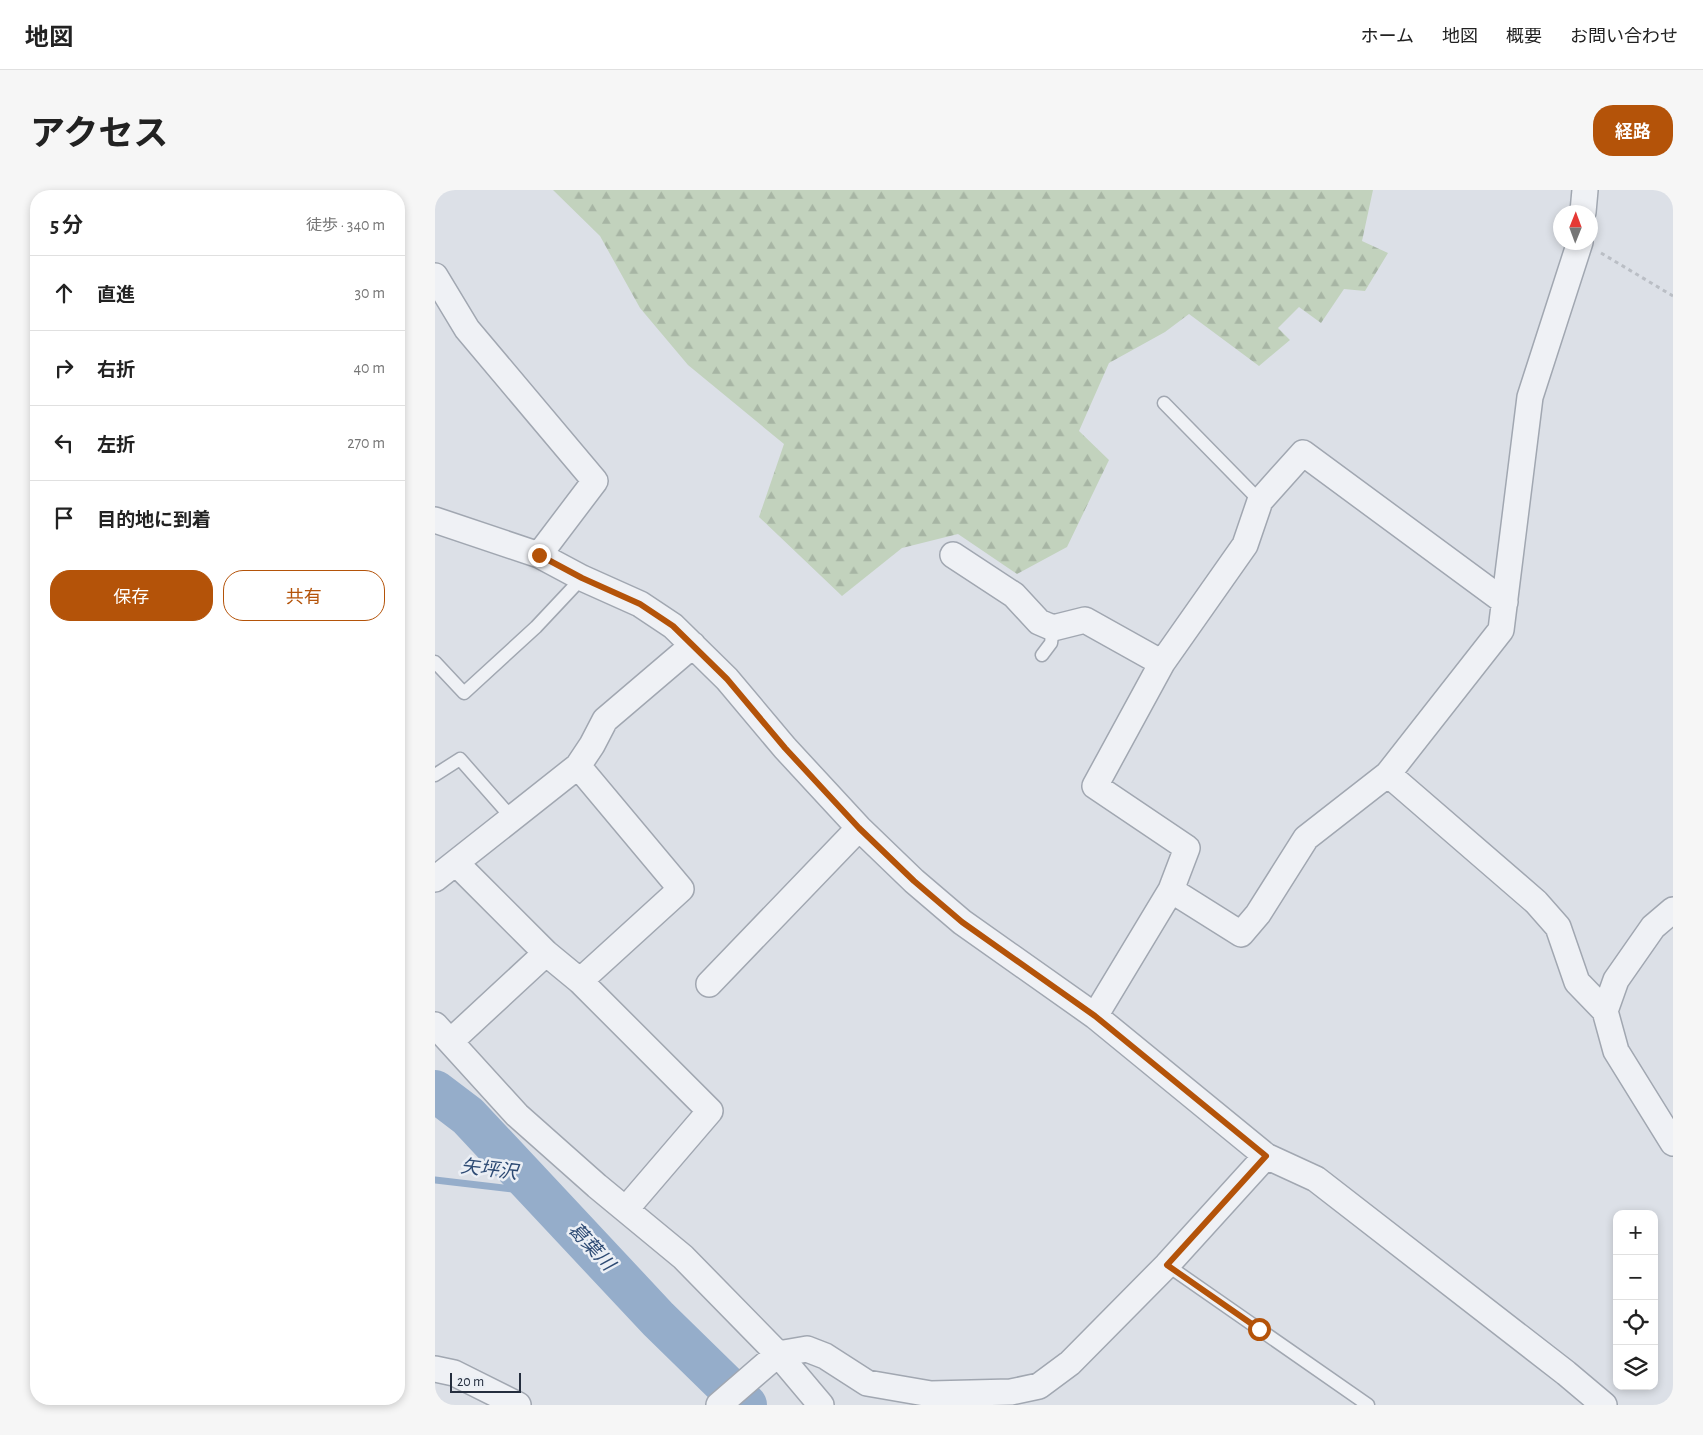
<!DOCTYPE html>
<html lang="ja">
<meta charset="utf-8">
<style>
:root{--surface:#fff;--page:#f6f6f6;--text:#222;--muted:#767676;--line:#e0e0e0;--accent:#b45309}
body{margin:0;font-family:"Alegreya Sans","Noto Sans JP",sans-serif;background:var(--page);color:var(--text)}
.controls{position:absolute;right:15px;bottom:15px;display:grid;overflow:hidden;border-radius:10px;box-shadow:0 2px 8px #0003}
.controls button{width:45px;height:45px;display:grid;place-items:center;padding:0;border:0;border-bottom:1px solid var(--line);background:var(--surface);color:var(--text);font:25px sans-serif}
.compass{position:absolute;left:1118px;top:15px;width:45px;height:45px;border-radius:50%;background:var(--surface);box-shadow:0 2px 8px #0003;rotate:1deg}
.scale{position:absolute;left:15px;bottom:12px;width:71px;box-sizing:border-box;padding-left:5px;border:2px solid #252e3e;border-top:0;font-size:14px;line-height:18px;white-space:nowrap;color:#252e3e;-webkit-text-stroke:4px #ebeff5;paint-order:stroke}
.stop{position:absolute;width:15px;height:15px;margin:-11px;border:4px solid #b45309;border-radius:50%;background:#fff}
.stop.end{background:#b45309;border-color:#fff;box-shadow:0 1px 5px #0008}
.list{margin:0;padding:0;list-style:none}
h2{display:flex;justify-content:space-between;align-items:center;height:65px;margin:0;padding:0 20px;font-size:21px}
h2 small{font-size:16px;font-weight:400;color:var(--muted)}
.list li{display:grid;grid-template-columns:32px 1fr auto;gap:15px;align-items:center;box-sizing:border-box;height:75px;padding:0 20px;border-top:1px solid var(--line)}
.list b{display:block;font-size:19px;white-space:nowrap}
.list em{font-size:16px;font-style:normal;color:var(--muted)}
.actions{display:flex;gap:10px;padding:15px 20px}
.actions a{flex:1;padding:11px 0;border:1px solid var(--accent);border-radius:20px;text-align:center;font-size:18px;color:var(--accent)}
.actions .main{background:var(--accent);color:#fff}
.icon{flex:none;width:28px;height:28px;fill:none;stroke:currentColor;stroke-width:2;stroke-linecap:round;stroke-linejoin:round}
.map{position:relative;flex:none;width:1238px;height:1215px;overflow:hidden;border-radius:20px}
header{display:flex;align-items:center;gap:30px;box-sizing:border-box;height:70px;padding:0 25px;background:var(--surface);border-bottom:1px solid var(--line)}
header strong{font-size:24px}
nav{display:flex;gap:28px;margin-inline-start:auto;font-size:18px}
.intro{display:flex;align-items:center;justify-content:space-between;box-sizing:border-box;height:120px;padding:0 30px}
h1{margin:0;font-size:35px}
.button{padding:12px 22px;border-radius:20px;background:var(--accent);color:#fff;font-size:18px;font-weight:700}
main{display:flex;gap:30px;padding:0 30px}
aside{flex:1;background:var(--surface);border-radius:20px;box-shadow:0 2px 8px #0003}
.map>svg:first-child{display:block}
</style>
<header>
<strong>地図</strong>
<nav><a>ホーム</a><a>地図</a><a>概要</a><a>お問い合わせ</a></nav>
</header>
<div class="intro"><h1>アクセス</h1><a class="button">経路</a></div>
<main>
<aside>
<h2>5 分<small>徒歩 · 340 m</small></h2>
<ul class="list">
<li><svg class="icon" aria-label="ahead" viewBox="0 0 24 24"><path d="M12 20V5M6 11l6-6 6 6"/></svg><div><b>直進</b></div><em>30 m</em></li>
<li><svg class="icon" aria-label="right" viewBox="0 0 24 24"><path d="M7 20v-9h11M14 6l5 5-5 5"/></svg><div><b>右折</b></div><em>40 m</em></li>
<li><svg class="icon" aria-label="left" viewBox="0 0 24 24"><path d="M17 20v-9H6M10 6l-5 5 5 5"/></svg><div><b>左折</b></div><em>270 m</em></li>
<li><svg class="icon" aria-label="arrive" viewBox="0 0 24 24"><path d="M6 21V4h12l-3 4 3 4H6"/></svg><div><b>目的地に到着</b></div></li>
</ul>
<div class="actions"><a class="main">保存</a><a>共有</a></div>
</aside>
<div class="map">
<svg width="1238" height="1215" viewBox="0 0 1238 1215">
<defs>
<pattern id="forest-firs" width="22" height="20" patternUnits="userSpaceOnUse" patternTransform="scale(1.25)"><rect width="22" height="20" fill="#c2d2bd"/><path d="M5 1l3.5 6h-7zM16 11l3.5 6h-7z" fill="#a7b5a4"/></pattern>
</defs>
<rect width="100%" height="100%" fill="#dce0e7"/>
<path fill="url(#forest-firs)" d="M118 0H938L927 51 953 63 930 101 909 99 886 133 864 117 843 138 855 150 824 176 754 124 730 142 674 173 644 241 674 270 632 357 582 384 523 344 467 358 407 406 324 327 349 254 253 175 205 118 165 46Z"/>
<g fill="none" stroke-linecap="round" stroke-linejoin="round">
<path stroke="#95adca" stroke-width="7" d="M0 990 104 1002"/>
<path stroke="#95adca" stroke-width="42" d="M0 901 33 926 223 1129 311 1215"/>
<g stroke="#a1a7b1" stroke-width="15">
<path id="lane" d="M729 213 825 311
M607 465 616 453 618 438
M0 472 29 503 101 437 147 388
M0 585 25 569 77 628
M732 1075 933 1215"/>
</g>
<g stroke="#a1a7b1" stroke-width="28">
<path id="street" d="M1148 22 1150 0
M0 86 32 139 160 291 104 365
M0 330 104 365 147 388 205 414 238 436 292 489 350 558 424 638 479 691 527 732 660 826 831 966 881 989 1131 1183 1169 1215
M518 365 579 405 604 432 618 438 650 430 727 473
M143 576 246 699 145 791
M953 584 1101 712 1123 737 1142 792 1170 821 1181 861 1238 953
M21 673 111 763 145 791 275 921 191 1019
M0 689 143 576 157 555 170 530 258 455
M736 700 806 744 823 724 871 648 953 584 1066 440 1095 207 1145 52
M274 794 424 638
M1170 821 1181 790 1218 737 1238 720
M660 826 736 700 752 658 660 596 727 473 810 355 825 311 868 263 1070 412
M0 835 82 925 162 996 248 1067 343 1164 386 1215
M16 851 111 763
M0 1179 19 1183 83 1215
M284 1215 343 1164 372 1159 390 1166 432 1193 496 1204 576 1202 604 1196 635 1173 732 1075 831 966"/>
</g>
<path stroke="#babec5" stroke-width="3" stroke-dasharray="4 4" stroke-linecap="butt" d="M1166 63 1238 106"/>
<use href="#lane" stroke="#eff1f5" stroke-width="12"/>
<use href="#street" stroke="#eff1f5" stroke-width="25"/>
</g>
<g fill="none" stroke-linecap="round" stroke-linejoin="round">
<path stroke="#b45309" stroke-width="6" d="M104 365 147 388 205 414 238 436 292 489 350 558 424 638 479 691 527 732 660 826 831 966 732 1075 824 1139"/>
</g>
<g text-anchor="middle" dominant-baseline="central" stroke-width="5" stroke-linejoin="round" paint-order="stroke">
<g font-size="19" font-style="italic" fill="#2e4b74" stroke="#ebeff5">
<text transform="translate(54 980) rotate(7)">矢坪沢</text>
<text transform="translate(156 1057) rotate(47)">葛葉川</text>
</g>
</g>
</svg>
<div class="controls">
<button>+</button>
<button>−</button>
<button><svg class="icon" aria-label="locate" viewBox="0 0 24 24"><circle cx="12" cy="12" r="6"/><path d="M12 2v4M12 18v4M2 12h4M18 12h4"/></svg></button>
<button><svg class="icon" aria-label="layers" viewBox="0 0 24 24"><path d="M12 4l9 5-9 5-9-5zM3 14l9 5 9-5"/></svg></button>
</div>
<svg class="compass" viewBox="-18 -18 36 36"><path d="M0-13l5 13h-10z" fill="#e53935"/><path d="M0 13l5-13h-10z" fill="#767676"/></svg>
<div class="scale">20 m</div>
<div class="stop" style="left:824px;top:1139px"></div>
<div class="stop end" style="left:104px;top:365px"></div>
</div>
</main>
